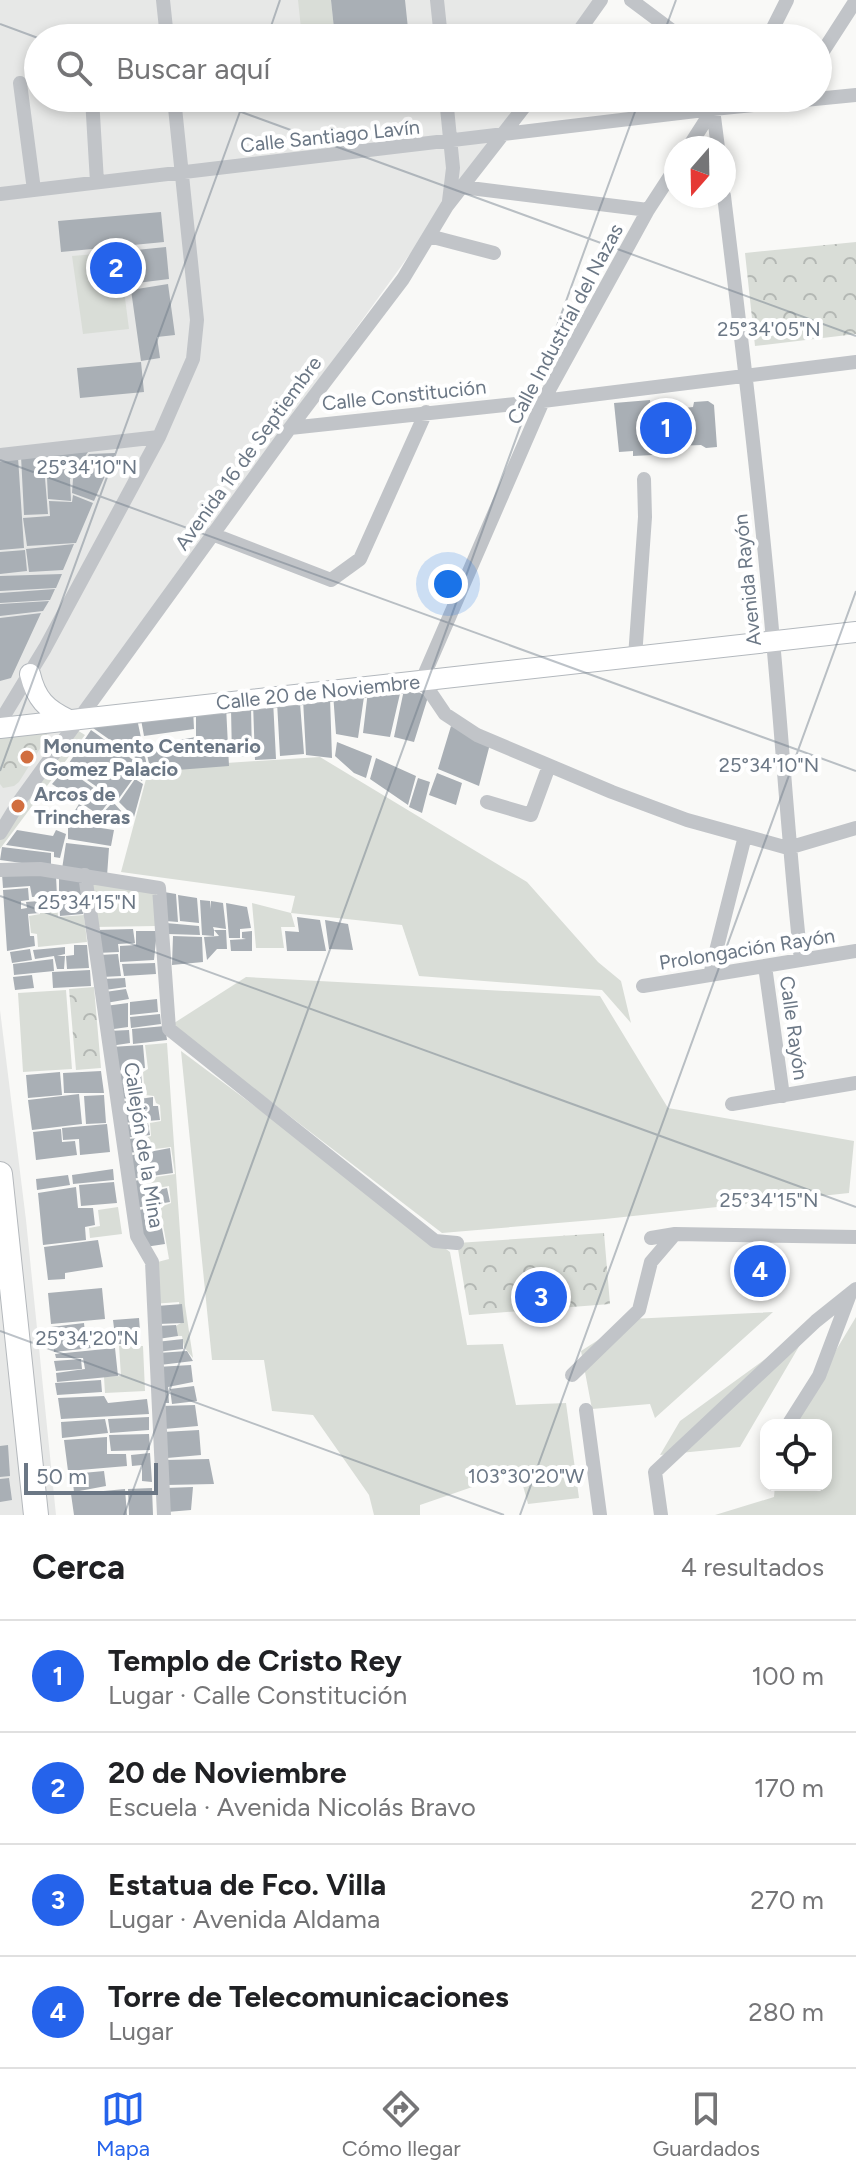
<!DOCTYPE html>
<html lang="es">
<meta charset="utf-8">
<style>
:root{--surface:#fff;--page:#f2f2f2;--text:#202124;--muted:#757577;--line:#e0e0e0;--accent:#2563eb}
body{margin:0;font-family:Figtree,sans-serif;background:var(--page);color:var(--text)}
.controls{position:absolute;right:24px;bottom:24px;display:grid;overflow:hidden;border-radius:16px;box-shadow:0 4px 12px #0003}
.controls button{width:72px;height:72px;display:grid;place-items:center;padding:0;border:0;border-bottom:2px solid var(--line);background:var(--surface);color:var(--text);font:40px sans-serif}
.compass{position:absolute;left:664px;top:136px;width:72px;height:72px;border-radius:50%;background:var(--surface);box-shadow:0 4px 12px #0003;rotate:200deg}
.scale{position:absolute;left:24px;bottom:20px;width:134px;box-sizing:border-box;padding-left:8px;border:4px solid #6b7785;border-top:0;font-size:22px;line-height:28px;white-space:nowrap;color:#6b7785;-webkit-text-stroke:6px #fff;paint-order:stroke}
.you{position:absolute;left:448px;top:584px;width:28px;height:28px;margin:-20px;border:6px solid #fff;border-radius:50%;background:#1a73e8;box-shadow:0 0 0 12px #1a73e833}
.badge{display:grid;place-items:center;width:52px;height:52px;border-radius:50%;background:var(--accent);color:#fff;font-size:26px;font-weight:700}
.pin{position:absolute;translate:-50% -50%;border:4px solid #fff;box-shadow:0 2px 8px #0006}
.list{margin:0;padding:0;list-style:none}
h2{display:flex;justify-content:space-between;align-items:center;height:104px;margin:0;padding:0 32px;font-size:34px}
h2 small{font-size:26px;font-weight:400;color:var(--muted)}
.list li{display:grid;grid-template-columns:52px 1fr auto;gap:24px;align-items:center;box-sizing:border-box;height:112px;padding:0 32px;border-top:2px solid var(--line)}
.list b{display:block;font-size:30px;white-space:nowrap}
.list p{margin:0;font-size:26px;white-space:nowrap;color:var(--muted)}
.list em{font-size:26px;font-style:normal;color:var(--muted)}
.icon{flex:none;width:44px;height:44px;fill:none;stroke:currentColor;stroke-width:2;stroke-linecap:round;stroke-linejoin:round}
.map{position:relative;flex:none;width:856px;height:1515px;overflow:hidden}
.search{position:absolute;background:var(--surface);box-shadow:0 4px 12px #0003;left:24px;right:24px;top:24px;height:88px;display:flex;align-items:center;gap:20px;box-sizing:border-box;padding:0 28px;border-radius:44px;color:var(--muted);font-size:30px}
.sheet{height:552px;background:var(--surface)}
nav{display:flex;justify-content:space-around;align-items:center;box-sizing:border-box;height:112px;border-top:2px solid var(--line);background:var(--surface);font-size:22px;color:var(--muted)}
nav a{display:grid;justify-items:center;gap:4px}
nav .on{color:var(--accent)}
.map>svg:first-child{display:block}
</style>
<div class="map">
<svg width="856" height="1515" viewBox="0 0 856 1515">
<defs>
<pattern id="park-crowns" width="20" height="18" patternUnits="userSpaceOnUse" patternTransform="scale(2)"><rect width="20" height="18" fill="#d9ddd7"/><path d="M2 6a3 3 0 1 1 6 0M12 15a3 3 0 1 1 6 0" fill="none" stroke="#b4b8b4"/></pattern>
</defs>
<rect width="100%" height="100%" fill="#f9f9f7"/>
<path fill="#e7e8e7" d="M0 0H595L567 38H38V98H523L0 820Z
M0 1010 26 1220 56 1515H0Z"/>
<path fill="#d9ddd7" d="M298 0H331L335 38H302Z
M119 252 129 329 83 334 72 256Z
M72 727 85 735 0 849V838Z
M320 757 527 882 598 962 621 981 631 1023 602 990 419 976 402 925 291 913 295 927H281L284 948H256L252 903 291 913 295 896 121 872 149 768Z
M88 879 156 890V926L95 927Z
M57 898 58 917 84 915 87 942 38 947 37 934 31 933 29 916 40 914 39 899Z
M246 977 600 996 668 1108 854 1141 849 1193 605 1219 442 1233 171 1025Z
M66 990 72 1069 23 1072 18 993Z
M167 1043 185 1305 193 1358 184 1347 182 1336H176L174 1327 181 1323 179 1302 152 1304 150 1264 169 1259 160 1207 171 1203 169 1186 146 1190 143 1179 175 1174 171 1147 147 1150 145 1138 151 1136 150 1123 161 1121 160 1105 156 1103 154 1096 145 1095 143 1072 148 1069 145 1045Z
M181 1051 450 1252 467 1345 503 1344 516 1405 566 1403 579 1498 528 1504 519 1471 420 1505V1515H374L369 1495 313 1415 272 1411 264 1360H212Z
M118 1207 122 1234 90 1238 89 1228 100 1226 98 1210Z
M773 1312 655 1418 650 1404 592 1409 581 1351 631 1319Z
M856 1317V1515H715L774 1497 775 1485H826V1425H791Z
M811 1326 740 1447 660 1455 680 1421Z
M119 1346H143L145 1391 105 1393 104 1377 121 1376Z"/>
<path fill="url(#park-crowns)" d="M856 242V334L755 346 745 253Z
M48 730 46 739 19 782 14 786 3 788 0 784V734Z
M94 987 101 1068 76 1070 69 989Z
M604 1233 610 1304 469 1315 457 1243Z"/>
<path fill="#a9afb5" d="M331 0H405L409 38H335Z
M161 212 164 242 61 252 58 221Z
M166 247 169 279 129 284 126 251Z
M168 284 175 335 157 337 160 358 141 361 131 290Z
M141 362 144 392 80 398 77 368Z
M650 400 651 412 693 407 694 402 708 401 714 405 717 447 706 448 701 445 652 447 653 455 633 456V451L619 452 614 403Z
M88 452 70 479 71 501 48 499 47 477 53 453Z
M115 453 94 501 72 493 73 479 89 454Z
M50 454 45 478 48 514 24 515 21 456Z
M18 457 24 548 0 550V458Z
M73 495 93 503 76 543 27 546 23 518 50 516 49 501 72 502Z
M74 544 63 570 29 572 26 549Z
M25 550 27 571 0 574V552Z
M62 574 56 588 0 591V576Z
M55 589 50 600 0 603V593Z
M49 601 43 611 0 616V604Z
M41 613 11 678 0 681V618Z
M402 685 390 737 363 733 368 691Z
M405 685 428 697 414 742 394 737Z
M365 690 358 738 336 734 333 693Z
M330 697 332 758 306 755 303 699Z
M273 700 276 759 255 760 253 703Z
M277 702 300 703 304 754 280 756Z
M226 706 229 766 151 772 145 746 196 737V712Z
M251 707 252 756 232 757 231 709Z
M193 709 194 729 144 736 140 714Z
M136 714 147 766 93 728 97 718Z
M451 726 490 744 479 786 438 769Z
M91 730 146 769 142 781 135 776 117 801 67 766Z
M337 742 372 756 366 778 354 773 335 756Z
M376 758 416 776 408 805 370 779Z
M66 768 110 800 99 815 52 784Z
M437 773 462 783 456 805 429 795Z
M418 778 430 782 422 813 409 807Z
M135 779 143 784 134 817 119 802Z
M113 802 122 812 114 827 69 820 79 804 99 817Z
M68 823 114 830 111 846 68 839Z
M17 830 53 836 56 830 66 834 60 858 54 857V852L6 845Z
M66 843 109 848 107 876 62 869Z
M2 847 51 853V867L0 860Z
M2 874 56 876 57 896 32 897 30 886 3 888Z
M59 874 82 877V895H59Z
M28 888 29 900 21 901V909L27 908 26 902 39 901 40 913 28 914 30 936H34L35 946 7 951 3 890Z
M164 892 176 894 178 922 166 921Z
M178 895 197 898 199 923 180 921Z
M82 896 83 914 60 916 59 898Z
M200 900 210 901 211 909V901L223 903 226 929 213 927 214 930H226L227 949H217L207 960 204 937 219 936 214 930V936L202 935Z
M226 903 247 907 251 928 240 929V938H229Z
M297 917 320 920 326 951H287L285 931 299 932Z
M325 920 348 924 353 950 329 949Z
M166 923 199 926 200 935 168 934Z
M133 929 135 943 118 944 119 952 97 953 96 930Z
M136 931H157L154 960 120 962V946L136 945Z
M252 931V951H231L230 940 246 939 242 938V932Z
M173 936 202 937 203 962 172 965Z
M74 945H87L89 968 67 969 66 956 74 955Z
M65 947V954L57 956H65L64 969H57L54 956 35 959 33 950Z
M30 949 32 960 12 963 10 952Z
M118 954 121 976 102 977 99 955Z
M53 959 54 971 14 975 13 964Z
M155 963 156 974 124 976 122 964Z
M90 970 91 986 53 988 52 972Z
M32 975 34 988 15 990 13 977Z
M125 978 126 987 105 990 103 979Z
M126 989 129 999 106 1003 105 992Z
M157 999 158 1012 130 1015V1002Z
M128 1003V1027L107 1030 105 1006Z
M160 1014 161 1024 131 1028 130 1017Z
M165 1026 167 1040 133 1044 132 1029Z
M129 1030 130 1043 110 1046 108 1031Z
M143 1045 145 1068 114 1071 111 1047Z
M101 1071 104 1093H64L63 1073Z
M60 1072 62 1095 28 1098 26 1075Z
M141 1072 143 1097 119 1099 115 1074Z
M79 1094 82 1124 32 1130 28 1100Z
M104 1095 106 1123 86 1124 84 1096Z
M153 1097V1106H158L160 1120 122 1123 119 1102Z
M148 1123 150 1135 123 1138 122 1125Z
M107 1124 110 1152 80 1155 79 1139 63 1140 62 1128Z
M61 1129 62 1142 75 1141 77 1155 36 1160 33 1132Z
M143 1138 145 1151 128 1153 125 1139Z
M170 1148 173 1173 130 1179 128 1156Z
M113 1169 114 1180 73 1184 72 1175Z
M68 1175 70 1185 37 1190 36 1179Z
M142 1180 145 1193 167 1188 170 1202 135 1208 130 1181Z
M114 1182 117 1203 81 1206 79 1185Z
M76 1187 78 1208H93L95 1225 85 1227 86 1240 43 1245 38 1193Z
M158 1207 165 1244 145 1247 138 1210Z
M98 1240 103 1267 65 1273V1279L48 1280 44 1247Z
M102 1288 105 1319 51 1324 48 1293Z
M182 1304 184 1323 158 1324 157 1306Z
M139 1318 141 1344H116L113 1320Z
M84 1323 85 1333 109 1331 110 1346 54 1352 51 1327Z
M176 1325 178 1336 158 1339 157 1326Z
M183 1339V1349L157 1352 156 1342Z
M115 1348 118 1376 57 1382 56 1373 85 1369 83 1358H56L55 1354Z
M187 1351 193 1361 160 1365 158 1353Z
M81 1359 82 1369 56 1371 54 1361Z
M191 1365 193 1382 168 1387 169 1403H161L157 1367Z
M101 1380 102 1392 57 1395 55 1383Z
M194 1386 197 1401 172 1404 170 1389Z
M104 1396 108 1403 147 1399 149 1414 61 1419 58 1398Z
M195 1405 198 1426 164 1429 162 1406Z
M149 1417V1430L110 1433 108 1419Z
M105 1419 108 1433 62 1438 61 1422Z
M199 1430 201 1455 167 1458 163 1432Z
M149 1434 150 1450 111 1451 109 1435Z
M107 1437V1454H126L127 1466 68 1471 64 1440Z
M8 1445 10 1476 0 1477V1446Z
M150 1453 152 1482 142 1481V1465L132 1466 131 1455Z
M209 1459 214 1484 166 1485V1460Z
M104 1471 106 1486 74 1492 72 1474Z
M9 1478 12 1500 0 1502V1479Z
M193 1487 191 1510 167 1512 165 1488Z
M152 1488 153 1515H129L128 1489Z
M125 1489 127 1515H74L71 1494Z"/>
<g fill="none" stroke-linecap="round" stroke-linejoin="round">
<g stroke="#b3b8bd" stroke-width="22">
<path id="secondary" d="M30 674C36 699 46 709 69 720
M0 728 856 632"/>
</g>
<g stroke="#b4b8bc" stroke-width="26">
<path id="primary" d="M0 1174 36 1515"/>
</g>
<path stroke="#c1c4c8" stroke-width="14" d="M163 0 167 38
M437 0 441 38
M631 0 682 38
M574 38 601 0
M768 38 787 0
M818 59 856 0
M20 83 34 190
M92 98 97 182
M446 98 453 168 449 201
M713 109 718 148
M688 148 713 109
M676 167 648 210 543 401 422 680 445 714 477 735 612 792 687 820 788 848 856 828
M462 187 648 210
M0 194 713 109 856 95
M724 196C742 344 760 492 773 641 783 747 789 854 801 960
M429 236 494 253
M290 428 543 401 856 362
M0 455 159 437
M212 534 331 580 360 559 426 412
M635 657 645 517 644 479
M0 722 45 648 159 437 193 359 197 320 174 98
M487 802 531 815 549 766
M0 833 21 799 290 428 403 279 447 206 531 98
M0 870 40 869 159 888 169 1029 435 1241 457 1243
M85 875 137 1236 152 1262 164 1515
M765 966 783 1096
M710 975 745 836
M643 986 856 951
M732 1104 856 1083
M651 1238 675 1234 856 1237
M572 1375 639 1310 651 1262 675 1234
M586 1410 600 1515
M788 1425 819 1376 850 1294
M661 1515 655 1472 816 1321 856 1289"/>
<use href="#secondary" stroke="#fff" stroke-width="20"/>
<use href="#primary" stroke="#fff" stroke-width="24"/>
</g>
<path fill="none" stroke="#6b7785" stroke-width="2" stroke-opacity="0.45" d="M0 24 38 38M267 38 280 0M662 38 676 0M203 98 856 336M0 460 856 771M0 771 245 98M0 896 856 1207M0 1331 504 1515M124 1515 640 98M520 1515 856 591"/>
<g fill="#d16e3f" stroke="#fff" stroke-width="3">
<circle cx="27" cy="757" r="8"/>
<circle cx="18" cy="806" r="8"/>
</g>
<g text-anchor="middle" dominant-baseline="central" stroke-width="8" stroke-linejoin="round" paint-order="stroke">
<g font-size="20" fill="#6b7785" stroke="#fff">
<text transform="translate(330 136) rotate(-6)">Calle Santiago Lavín</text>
<text transform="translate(565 324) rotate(-62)">Calle Industrial del Nazas</text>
<text transform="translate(404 395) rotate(-6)">Calle Constitución</text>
<text transform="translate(248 453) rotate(-54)">Avenida 16 de Septiembre</text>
<text transform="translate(747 580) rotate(-96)">Avenida Rayón</text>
<text transform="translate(318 692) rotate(-6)">Calle 20 de Noviembre</text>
<text transform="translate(747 949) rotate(-9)">Prolongación Rayón</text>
<text transform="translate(794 1028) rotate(82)">Calle Rayón</text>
<text transform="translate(144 1145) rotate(81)">Callejón de la Mina</text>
</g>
<g font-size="20" font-weight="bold" fill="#6b7785" stroke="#fff" text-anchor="start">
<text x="43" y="746">Monumento Centenario<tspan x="43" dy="23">Gomez Palacio</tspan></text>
<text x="34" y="794">Arcos de<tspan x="34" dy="23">Trincheras</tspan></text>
</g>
</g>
<g font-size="20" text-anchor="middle" fill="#6b7785" stroke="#fff" stroke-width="8" stroke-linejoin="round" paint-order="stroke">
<text x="769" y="336">25°34'05"N</text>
<text x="87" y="474">25°34'10"N</text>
<text x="769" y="772">25°34'10"N</text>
<text x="87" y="909">25°34'15"N</text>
<text x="769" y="1207">25°34'15"N</text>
<text x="87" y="1345">25°34'20"N</text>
<text x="526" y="1483">103°30'20"W</text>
</g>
</svg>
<div class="controls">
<button><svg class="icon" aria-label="locate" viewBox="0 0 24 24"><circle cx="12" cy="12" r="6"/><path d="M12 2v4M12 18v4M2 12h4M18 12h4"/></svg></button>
</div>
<svg class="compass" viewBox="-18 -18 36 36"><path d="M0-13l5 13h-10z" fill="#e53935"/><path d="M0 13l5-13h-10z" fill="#757577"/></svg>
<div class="scale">50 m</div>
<div class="you"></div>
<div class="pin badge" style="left:666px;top:428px">1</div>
<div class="pin badge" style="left:116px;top:268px">2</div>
<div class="pin badge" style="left:541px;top:1297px">3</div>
<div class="pin badge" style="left:760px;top:1271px">4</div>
<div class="search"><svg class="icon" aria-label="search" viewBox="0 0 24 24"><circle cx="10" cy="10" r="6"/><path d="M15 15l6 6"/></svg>Buscar aquí</div>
</div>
<section class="sheet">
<h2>Cerca<small>4 resultados</small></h2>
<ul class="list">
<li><span class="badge">1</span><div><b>Templo de Cristo Rey</b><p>Lugar · Calle Constitución</p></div><em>100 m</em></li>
<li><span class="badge">2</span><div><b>20 de Noviembre</b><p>Escuela · Avenida Nicolás Bravo</p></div><em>170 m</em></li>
<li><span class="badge">3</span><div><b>Estatua de Fco. Villa</b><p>Lugar · Avenida Aldama</p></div><em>270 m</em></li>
<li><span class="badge">4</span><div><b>Torre de Telecomunicaciones</b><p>Lugar</p></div><em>280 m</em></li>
</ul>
</section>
<nav>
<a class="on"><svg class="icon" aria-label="map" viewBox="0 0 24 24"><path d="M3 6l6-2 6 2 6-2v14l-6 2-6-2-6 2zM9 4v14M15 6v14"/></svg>Mapa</a>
<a><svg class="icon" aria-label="directions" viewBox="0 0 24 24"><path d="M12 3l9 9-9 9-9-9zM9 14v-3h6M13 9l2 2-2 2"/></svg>Cómo llegar</a>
<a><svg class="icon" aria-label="saved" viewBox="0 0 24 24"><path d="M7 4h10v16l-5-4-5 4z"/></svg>Guardados</a>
</nav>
